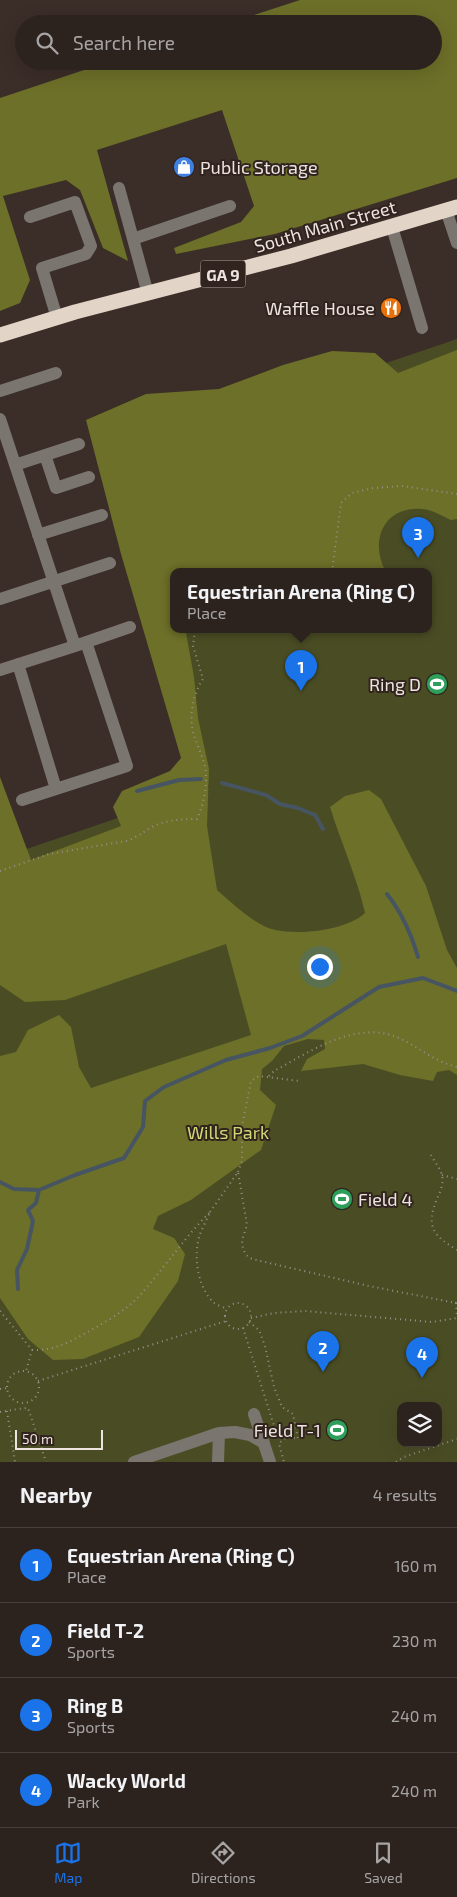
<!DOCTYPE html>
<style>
:root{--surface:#2c221e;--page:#382f2b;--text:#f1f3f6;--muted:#a6a4a4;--line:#483f3c;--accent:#1a73e8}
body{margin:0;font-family:"Exo 2",sans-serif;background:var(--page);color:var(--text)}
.controls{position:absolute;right:15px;bottom:15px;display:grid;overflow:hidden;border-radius:10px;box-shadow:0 5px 20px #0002}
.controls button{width:45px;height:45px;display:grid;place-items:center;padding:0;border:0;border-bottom:1px solid var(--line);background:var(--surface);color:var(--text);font:25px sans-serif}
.scale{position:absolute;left:15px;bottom:12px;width:88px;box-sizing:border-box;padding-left:5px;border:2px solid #ede4e0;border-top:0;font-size:14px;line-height:18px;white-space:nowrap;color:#ede4e0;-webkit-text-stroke:4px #31231e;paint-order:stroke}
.you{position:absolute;left:319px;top:966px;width:18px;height:18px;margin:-12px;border:4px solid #fff;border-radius:50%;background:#1a73e8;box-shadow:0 0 0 8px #1a73e833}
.badge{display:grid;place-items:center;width:32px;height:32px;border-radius:50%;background:var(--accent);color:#fff;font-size:16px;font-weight:700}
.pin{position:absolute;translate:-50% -41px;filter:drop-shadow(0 1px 2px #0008)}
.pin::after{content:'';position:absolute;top:26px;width:18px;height:15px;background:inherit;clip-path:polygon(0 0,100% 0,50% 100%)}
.popup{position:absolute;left:170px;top:568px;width:262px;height:65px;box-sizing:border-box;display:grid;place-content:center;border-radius:10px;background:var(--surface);filter:drop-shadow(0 1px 4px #0005);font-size:16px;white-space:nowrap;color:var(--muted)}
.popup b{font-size:19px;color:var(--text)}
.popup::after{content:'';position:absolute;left:50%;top:100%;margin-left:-10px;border:10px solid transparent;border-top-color:var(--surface)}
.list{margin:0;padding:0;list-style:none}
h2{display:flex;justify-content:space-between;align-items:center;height:65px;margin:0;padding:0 20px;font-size:21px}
h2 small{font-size:16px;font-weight:400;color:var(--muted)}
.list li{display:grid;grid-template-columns:32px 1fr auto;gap:15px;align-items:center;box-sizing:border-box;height:75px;padding:0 20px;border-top:1px solid var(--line)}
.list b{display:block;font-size:19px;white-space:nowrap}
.list p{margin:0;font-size:16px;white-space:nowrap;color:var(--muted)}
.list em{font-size:16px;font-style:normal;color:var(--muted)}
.icon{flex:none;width:28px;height:28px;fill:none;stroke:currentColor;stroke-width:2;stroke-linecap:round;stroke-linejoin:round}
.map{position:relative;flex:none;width:457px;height:1462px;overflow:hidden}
.search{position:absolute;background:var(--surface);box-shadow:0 5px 20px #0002;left:15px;right:15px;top:15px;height:55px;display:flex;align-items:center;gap:12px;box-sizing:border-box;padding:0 18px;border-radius:28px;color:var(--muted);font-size:19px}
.sheet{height:365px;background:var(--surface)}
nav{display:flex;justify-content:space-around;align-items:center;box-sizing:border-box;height:70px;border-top:1px solid var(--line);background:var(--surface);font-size:14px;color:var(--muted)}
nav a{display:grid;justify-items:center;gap:2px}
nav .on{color:var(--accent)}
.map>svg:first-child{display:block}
</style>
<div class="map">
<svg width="457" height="1462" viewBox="0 0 457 1462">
<rect width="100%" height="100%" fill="#3b2d28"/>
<path fill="#4a4d24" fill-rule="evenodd" d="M457 339V1462H0V858L209 787 111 456ZM174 572H428V630H174ZM401 1406H438V1443H401Z"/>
<path fill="#6c7028" d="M300 0H457V178L275 234 176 254 174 248 241 222 254 206 222 110 97 150 128 261 103 248 80 190 66 180 3 196 30 280 20 303 0 311V98L111 61H433V24H227Z
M457 350V519L451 520C442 516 433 510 422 509 383 506 369 542 386 572H174V630H192L186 633 194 677 198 718 209 769 207 826 217 890C232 903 256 926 275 930 300 935 345 931 365 913 357 877 341 843 330 807L345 796 369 790 381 799 426 886 447 950 457 968V1075L449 1070 437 1072 433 1081 400 1075 363 1064 301 1071 307 1059 325 1049 324 1040 308 1039 284 1046 272 1061 262 1069 260 1090 276 1105 261 1150 191 1200 158 1216 153 1229 174 1238 185 1254 178 1281 139 1337 83 1359 53 1360 28 1339 0 1298V1056L16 1052 28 1030 59 1015 71 1027 79 1067 91 1088 251 1035 226 944 65 1000 25 1002 0 985V777L31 860 121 826 113 807 122 791 170 771 181 758 121 554 86 420 146 394 219 389 283 365 332 351 375 353 398 373Z"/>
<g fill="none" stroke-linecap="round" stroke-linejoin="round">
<path stroke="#475563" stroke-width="4" d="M222 783 266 795 280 804 298 808 315 815 323 829
M137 791 179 780 201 779
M387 894C402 913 411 933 418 957
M0 1182 14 1189 39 1190 75 1175 124 1158 143 1127 145 1101 164 1087 226 1060 270 1048 302 1036 379 987 423 978 457 991
M18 1289 17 1270 27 1249 33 1221 28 1210 36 1203 39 1190"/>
<path stroke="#9a8f8a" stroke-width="2" stroke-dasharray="1 4" stroke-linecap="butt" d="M332 572 341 503 352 493 373 488 402 486 457 494
M0 871 49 854 126 841C136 838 142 833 150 828 164 820 181 819 197 819 204 803 208 785 205 767 202 753 194 740 192 727 190 711 194 692 203 679L193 646 195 630
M269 1076 274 1071C311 1051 360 1017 403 1040 421 1049 436 1062 457 1067
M431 1155C434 1161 441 1169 442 1176 444 1184 440 1192 437 1199 425 1227 434 1236 457 1250
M238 1172 242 1161V1126L251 1081 259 1076 299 1081
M442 1175 457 1179
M210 1212 238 1172 247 1225 242 1240 243 1249 246 1255 252 1259 369 1286 456 1303 457 1317
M456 1303 457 1298
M225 1316a13 13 0 1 1 26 0a13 13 0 1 1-26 0Z
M0 1311 32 1350 26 1371
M251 1318 274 1313 305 1311 432 1322 457 1318
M249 1322 259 1330 265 1346 274 1387 282 1407 293 1414 298 1439C289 1437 285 1436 279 1444L284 1462
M243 1328 275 1429 278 1433 288 1437
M32 1350C52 1351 68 1343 86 1333 105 1322 126 1311 141 1294 165 1267 185 1237 210 1212 207 1219 203 1227 200 1234 193 1255 197 1286 213 1302 216 1305 223 1307 227 1309
M7 1387a16 16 0 1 1 32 0a16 16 0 1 1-32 0Z
M38 1381 226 1321
M0 1389 7 1388
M7 1411 15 1462
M0 1412 18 1409 28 1408 46 1462
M396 1462 404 1457 457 1439"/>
<path stroke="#7b7570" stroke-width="12" d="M119 188 133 239
M446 210 457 243
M30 217 75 202 91 246 86 254 42 268 57 318
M392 227 422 328
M148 294 133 239 230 206
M0 391 56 373
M0 419 75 646 130 627
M45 455 56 488 89 477
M15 465 79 444
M38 535 102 515
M0 599 110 563
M18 664 56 789
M0 670 75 646
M22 800 127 766 86 642
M254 1414 270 1462
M134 1462 219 1433 235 1432 250 1435 264 1443
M218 1462 219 1433"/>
<path stroke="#e2d4c7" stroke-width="15" d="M0 335 75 312 291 256 457 207"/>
</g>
<defs>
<g id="shop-disc" transform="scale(1.125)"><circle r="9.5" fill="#3f7fe0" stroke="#31231e"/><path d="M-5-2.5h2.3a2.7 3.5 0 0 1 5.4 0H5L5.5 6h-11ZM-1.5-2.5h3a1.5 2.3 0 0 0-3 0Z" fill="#fff"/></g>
<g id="restaurant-disc" transform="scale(1.125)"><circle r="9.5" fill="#e8710a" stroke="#31231e"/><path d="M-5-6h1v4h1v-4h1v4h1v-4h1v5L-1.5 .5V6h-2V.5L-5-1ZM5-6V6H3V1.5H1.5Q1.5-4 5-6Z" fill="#fff"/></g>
<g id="stadium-disc" transform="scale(1.125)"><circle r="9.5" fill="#2e9e5b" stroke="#31231e"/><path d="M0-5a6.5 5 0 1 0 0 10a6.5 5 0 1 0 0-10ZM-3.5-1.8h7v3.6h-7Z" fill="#fff"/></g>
</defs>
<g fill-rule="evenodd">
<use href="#shop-disc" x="184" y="167"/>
<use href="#restaurant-disc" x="391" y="308"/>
<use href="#stadium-disc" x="437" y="684"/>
<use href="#stadium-disc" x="342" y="1199"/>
<use href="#stadium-disc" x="337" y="1430"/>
</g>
<g text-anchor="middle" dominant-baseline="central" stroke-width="4" stroke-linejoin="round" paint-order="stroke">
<rect fill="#31231e" stroke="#b5aaa6" stroke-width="1" x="200.5" y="260.5" width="45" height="27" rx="4"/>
<g font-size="16" font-weight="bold" fill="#ede4e0">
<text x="223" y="274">GA 9</text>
</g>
<g font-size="18" fill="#ede4e0" stroke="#31231e" text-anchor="end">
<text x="200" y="167" text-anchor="start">Public Storage</text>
<text x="375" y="308">Waffle House</text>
<text x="421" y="684">Ring D</text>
<text x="358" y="1199" text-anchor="start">Field 4</text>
<text x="321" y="1430">Field T-1</text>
</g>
<g font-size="18" fill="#ede4e0" stroke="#31231e">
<text transform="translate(325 226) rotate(-16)">South Main Street</text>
</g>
<g font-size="18" fill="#d1d975" stroke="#31231e">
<text x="228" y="1132">Wills Park</text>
</g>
</g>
</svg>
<div class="controls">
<button><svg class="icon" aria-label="layers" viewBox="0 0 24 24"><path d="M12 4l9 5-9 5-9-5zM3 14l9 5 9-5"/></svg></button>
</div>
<div class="scale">50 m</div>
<div class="you"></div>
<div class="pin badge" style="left:301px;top:691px">1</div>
<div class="popup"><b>Equestrian Arena (Ring C)</b>Place</div>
<div class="pin badge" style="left:323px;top:1372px">2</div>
<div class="pin badge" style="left:418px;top:558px">3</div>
<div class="pin badge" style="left:422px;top:1378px">4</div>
<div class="search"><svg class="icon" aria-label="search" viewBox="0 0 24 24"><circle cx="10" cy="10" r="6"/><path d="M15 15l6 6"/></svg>Search here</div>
</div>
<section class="sheet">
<h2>Nearby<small>4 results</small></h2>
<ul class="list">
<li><span class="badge">1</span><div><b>Equestrian Arena (Ring C)</b><p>Place</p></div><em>160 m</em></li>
<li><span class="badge">2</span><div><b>Field T-2</b><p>Sports</p></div><em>230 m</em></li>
<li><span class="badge">3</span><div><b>Ring B</b><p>Sports</p></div><em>240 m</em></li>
<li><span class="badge">4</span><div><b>Wacky World</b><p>Park</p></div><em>240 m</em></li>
</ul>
</section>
<nav>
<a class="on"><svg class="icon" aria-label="map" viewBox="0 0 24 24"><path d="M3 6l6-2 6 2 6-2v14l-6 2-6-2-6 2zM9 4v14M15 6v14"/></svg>Map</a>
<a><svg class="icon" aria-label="directions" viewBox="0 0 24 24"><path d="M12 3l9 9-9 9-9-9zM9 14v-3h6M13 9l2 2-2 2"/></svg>Directions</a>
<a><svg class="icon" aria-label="saved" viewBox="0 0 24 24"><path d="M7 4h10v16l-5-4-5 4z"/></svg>Saved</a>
</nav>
